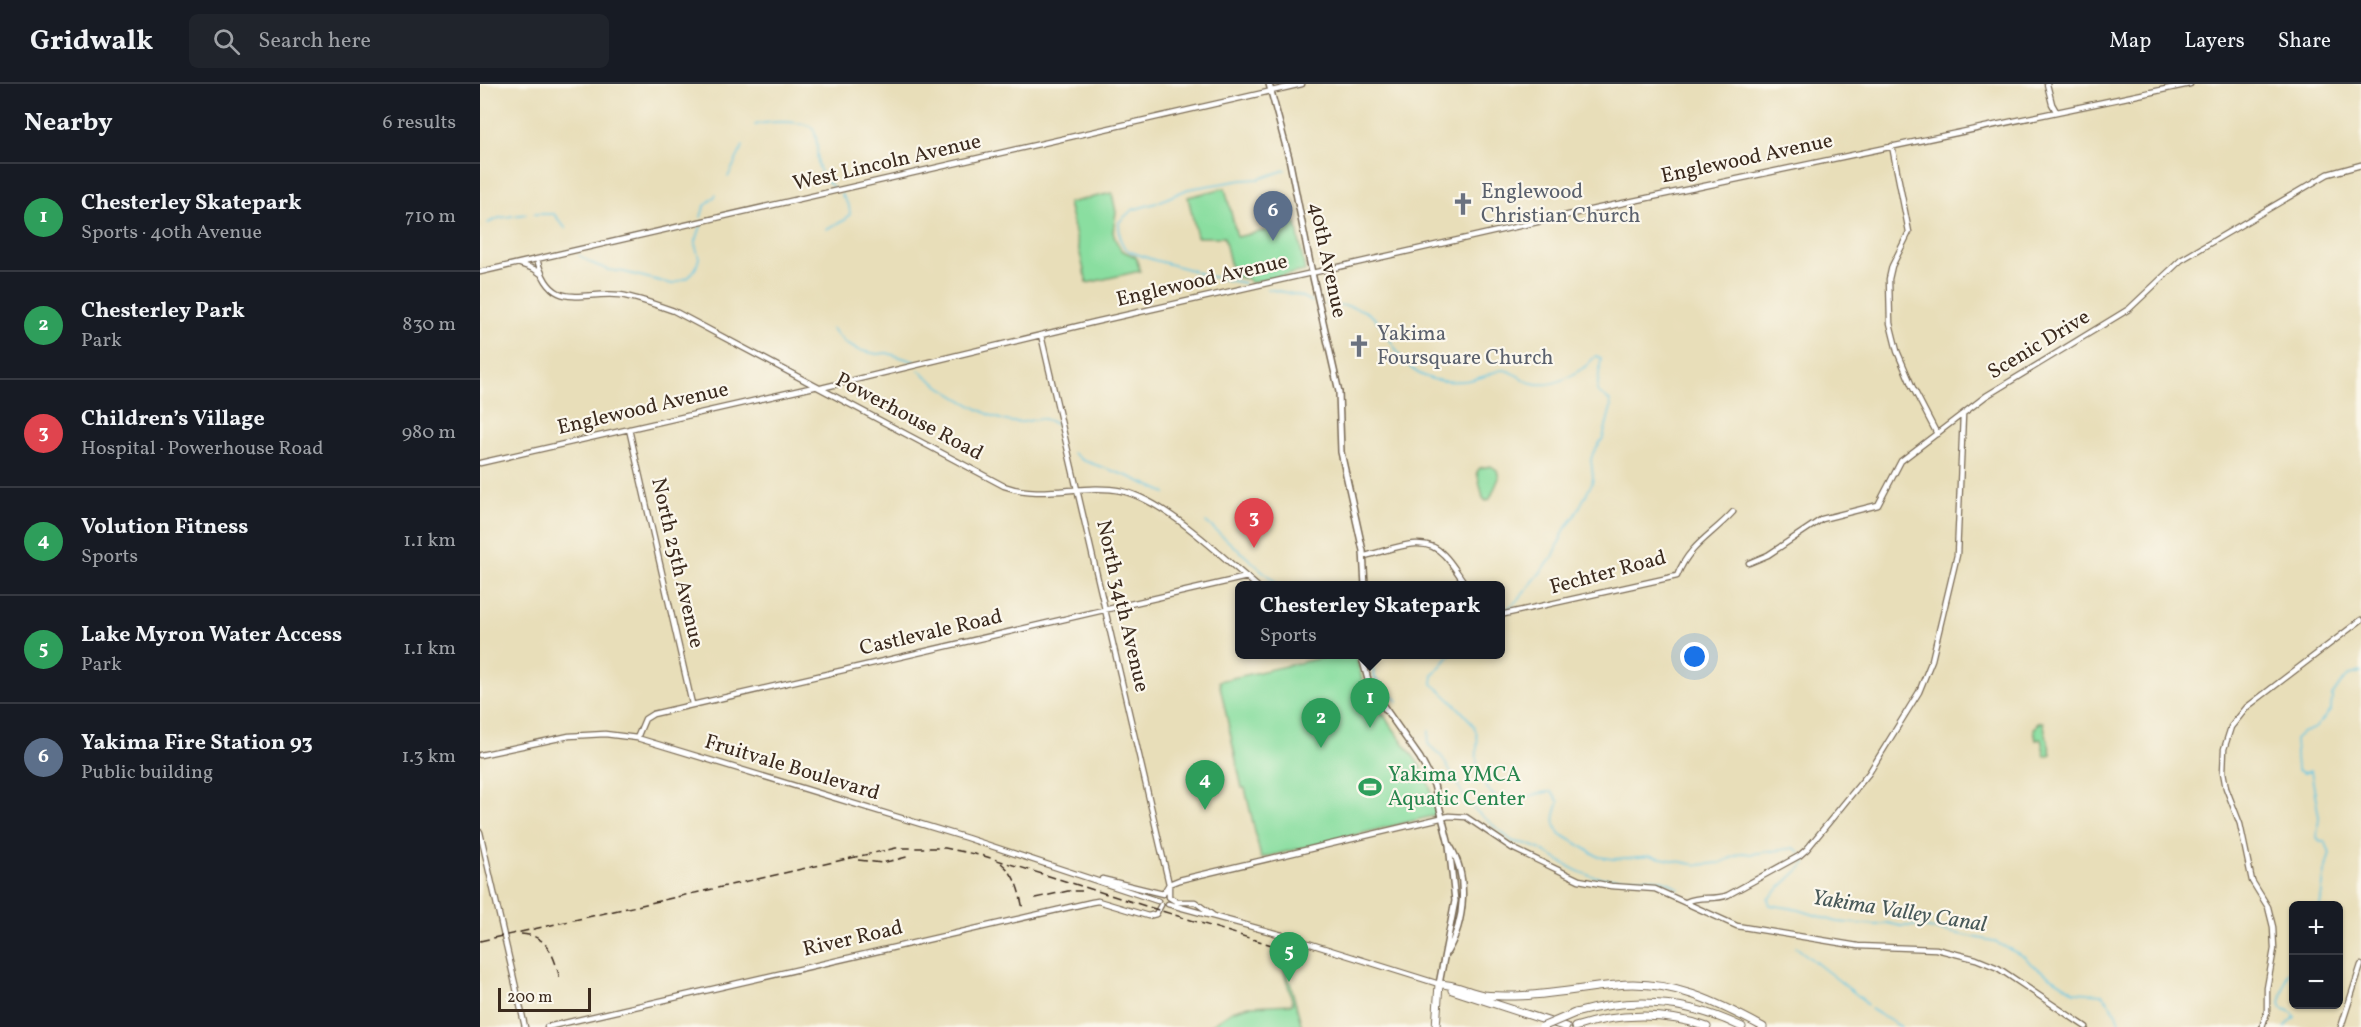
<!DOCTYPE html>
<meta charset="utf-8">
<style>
:root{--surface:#171b24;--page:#20242c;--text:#f1f3f6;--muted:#9ea1a6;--line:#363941;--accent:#c8321e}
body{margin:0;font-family:Vollkorn,serif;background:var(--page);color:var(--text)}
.controls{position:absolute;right:18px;bottom:18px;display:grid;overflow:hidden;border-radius:9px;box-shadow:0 2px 4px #0004}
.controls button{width:54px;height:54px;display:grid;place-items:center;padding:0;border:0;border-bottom:2px solid var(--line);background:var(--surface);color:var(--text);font:30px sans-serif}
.scale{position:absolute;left:18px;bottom:15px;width:93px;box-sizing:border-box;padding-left:6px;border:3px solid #3b2a1e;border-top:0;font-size:16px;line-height:21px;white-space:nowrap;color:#3b2a1e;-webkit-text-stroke:4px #fbf7ec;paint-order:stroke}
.you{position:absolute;left:1215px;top:573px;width:21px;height:21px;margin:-15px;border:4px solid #fff;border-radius:50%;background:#1a73e8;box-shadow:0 0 0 9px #1a73e833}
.badge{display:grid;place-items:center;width:39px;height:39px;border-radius:50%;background:var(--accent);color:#fff;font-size:20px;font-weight:700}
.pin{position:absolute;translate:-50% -50px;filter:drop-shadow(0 2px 3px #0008)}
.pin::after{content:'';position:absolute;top:32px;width:21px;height:18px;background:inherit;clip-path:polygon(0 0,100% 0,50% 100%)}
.popup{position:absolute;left:755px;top:497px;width:270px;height:78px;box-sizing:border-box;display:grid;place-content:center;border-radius:9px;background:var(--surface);filter:drop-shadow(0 2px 4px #0005);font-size:20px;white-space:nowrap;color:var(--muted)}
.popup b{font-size:22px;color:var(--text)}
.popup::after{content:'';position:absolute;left:50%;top:100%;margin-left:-12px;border:12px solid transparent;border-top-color:var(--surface)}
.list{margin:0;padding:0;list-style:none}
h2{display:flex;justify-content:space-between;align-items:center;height:78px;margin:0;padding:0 24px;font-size:26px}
h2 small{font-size:20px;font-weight:400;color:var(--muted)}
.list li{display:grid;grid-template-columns:39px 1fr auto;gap:18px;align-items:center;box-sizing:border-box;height:108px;padding:0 24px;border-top:2px solid var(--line)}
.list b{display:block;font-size:22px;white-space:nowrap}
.list p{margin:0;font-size:20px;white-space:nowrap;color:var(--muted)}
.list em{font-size:20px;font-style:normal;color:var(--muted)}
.icon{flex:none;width:33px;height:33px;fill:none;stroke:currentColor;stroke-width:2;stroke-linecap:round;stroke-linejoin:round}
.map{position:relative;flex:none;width:1881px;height:943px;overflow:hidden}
header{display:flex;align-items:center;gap:36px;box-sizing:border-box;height:84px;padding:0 30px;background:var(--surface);border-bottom:2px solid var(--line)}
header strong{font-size:28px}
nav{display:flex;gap:33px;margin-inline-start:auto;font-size:21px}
.search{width:420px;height:54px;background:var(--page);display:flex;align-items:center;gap:15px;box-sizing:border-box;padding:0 21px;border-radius:9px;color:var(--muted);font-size:22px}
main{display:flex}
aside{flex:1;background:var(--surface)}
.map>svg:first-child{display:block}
</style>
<header>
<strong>Gridwalk</strong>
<div class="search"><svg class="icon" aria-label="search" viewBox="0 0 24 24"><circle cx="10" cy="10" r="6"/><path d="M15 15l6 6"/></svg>Search here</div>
<nav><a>Map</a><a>Layers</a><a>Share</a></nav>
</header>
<main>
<aside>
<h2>Nearby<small>6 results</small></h2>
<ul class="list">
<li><span class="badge" style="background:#2e9e5b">1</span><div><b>Chesterley Skatepark</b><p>Sports · 40th Avenue</p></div><em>710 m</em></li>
<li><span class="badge" style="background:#2e9e5b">2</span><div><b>Chesterley Park</b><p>Park</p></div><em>830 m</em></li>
<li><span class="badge" style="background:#e0444e">3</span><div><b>Children’s Village</b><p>Hospital · Powerhouse Road</p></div><em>980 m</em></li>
<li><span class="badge" style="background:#2e9e5b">4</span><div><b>Volution Fitness</b><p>Sports</p></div><em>1.1 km</em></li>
<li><span class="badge" style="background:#2e9e5b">5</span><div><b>Lake Myron Water Access</b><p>Park</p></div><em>1.1 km</em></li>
<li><span class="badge" style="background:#5c6f8a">6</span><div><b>Yakima Fire Station 93</b><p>Public building</p></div><em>1.3 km</em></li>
</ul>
</aside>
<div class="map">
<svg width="1881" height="943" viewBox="0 0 1881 943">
<rect width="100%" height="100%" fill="#fbf7ec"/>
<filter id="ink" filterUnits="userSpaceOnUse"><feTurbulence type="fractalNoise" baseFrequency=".0167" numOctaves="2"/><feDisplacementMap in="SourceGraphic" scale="12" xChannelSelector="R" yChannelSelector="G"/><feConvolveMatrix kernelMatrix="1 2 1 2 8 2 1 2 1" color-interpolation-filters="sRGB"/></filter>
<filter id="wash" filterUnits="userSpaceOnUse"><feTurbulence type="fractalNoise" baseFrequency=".008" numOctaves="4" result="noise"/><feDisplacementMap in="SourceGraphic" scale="24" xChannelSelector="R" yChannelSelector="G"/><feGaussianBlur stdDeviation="1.35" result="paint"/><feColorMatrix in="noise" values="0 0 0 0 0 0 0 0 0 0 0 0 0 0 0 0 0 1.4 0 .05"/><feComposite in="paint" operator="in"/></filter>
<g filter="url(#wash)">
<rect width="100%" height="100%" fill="#e8deb9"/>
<path fill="#8adea0" stroke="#62845f" stroke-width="1.5" d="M745 104 757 153 816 139 825 187 770 199 768 195 753 192 744 153H717L708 113Z
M632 109 636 128 633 148 636 157 641 166 656 173 660 187 607 199 588 119Z
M1011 382 1017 386 1019 394 1010 415 1006 417 1003 414 997 388 1000 384Z
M854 571H876L882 595 892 615 941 683 950 703 957 731 781 774 765 704H762L739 597Z
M1563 638 1571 670 1565 672 1561 655 1556 656 1554 645 1558 639Z
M799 868 802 869 804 876 822 943H728L752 927 769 922 813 920Z"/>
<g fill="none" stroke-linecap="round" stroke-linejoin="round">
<path stroke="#65c6e3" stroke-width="1.5" d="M275 41C288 37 322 36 333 44 344 69 327 79 353 103
M248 93 263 62
M54 130H74L86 145
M221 133 224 123 236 111
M8 139 19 134 46 130
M346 145 365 136 370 130 369 122 361 110
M99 171 111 179 129 186 144 188 192 200 209 193 216 184 219 174 215 160 221 142
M764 199 727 192 708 185 674 176 651 168 644 163 640 155 639 138 652 126 676 119 708 105 762 96 779 95 805 86
M788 205 818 211 832 218
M846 220C858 221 871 221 882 226 913 239 911 284 952 295 968 299 986 298 1002 293 1009 291 1016 286 1023 286 1034 286 1042 297 1052 299 1070 304 1089 294 1103 284 1109 281 1111 275 1116 272L1121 274 1117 307 1130 317 1131 323 1123 354 1113 369 1111 376 1113 393 1112 399 1095 432 1085 445 1073 473 1038 516 1026 526
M351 244 366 260 378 266 397 270 407 269 436 278
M439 286C456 302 509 335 532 338 552 341 559 326 579 343
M593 369 602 376 650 393 686 409
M726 438 800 502
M889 570 895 594 918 617
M971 570 953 591 952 600C962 607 989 633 994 643 1001 655 995 666 997 679 998 694 1011 716 1027 717 1042 717 1057 707 1072 708L1079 718C1075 730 1071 736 1079 749L1119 773 1134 775 1171 772 1217 781 1240 779 1262 769 1272 770 1314 764 1320 768
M949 647 948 660 962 673 989 721 1032 757C1039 760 1044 758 1050 761 1074 770 1091 789 1117 793 1143 798 1177 786 1199 805
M1323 772 1326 779 1288 815 1290 821 1316 825 1357 838 1397 841 1407 839 1421 842H1439L1513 857 1545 873 1551 880 1595 908 1622 910 1635 927 1641 943
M1840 822C1843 803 1843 788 1850 770L1846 759 1839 756 1837 753 1839 733 1831 687 1824 689 1817 686 1815 656 1822 649 1835 644 1851 626 1852 612 1861 599 1870 591 1881 588
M1316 863 1381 914 1387 921
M1391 925 1421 943
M1805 943 1815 933 1813 929 1802 924 1800 919 1807 890 1814 883"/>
</g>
</g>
<g filter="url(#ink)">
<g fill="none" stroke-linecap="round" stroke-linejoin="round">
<g stroke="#786954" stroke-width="7">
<path id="secondary" d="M1567 0 1572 20 1576 27
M1412 62 1429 148 1412 182 1409 195 1410 239 1417 267 1432 302 1457 350
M57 175C71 229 100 207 140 211 158 214 177 221 194 227L524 402C562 416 603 399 642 407 686 417 742 473 777 502
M40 180 54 185 61 190
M0 188 822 0
M561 251 689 800 699 796 969 732 986 733 1032 764 1099 796 1131 802 1175 805 1257 842 1378 862 1456 865 1496 875 1518 884 1606 943
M341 304 615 238 1115 125 1710 0
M149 345 212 620
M0 379 334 303
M884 472C909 467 944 448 964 471 973 480 979 492 987 502
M1269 479 1288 471 1342 435 1398 421 1421 377 1506 312 1649 225 1701 176 1848 90 1881 81
M1020 531 1197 492C1209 461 1232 451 1253 428
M157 654 165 635 173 630 767 493
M0 671 89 652 125 650 157 654 487 754 678 817
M0 748 45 943
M622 795 683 810 689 800V813L697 818H715L734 832
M1206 818C1220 811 1234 817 1248 811L1319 772 1327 765 1389 689 1439 608 1452 576 1477 471 1483 331
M688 820 802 851 959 900
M67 943 612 818 618 817 668 832 676 830 681 821
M1782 943 1787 928V904L1794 865 1793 843 1788 823 1772 797 1760 740 1746 704 1743 688 1744 665 1751 643 1767 623 1881 536
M1861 943 1881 881"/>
</g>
<g stroke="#786954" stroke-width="8">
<path id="primary" d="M789 0 809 74 832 189 859 308 861 368 883 467 885 502
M881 570 890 603 940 674 954 701 969 761 975 817 959 900
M967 868C985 838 989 793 970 762"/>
</g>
<g stroke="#786954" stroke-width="9">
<path id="highway" d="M959 900C975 900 988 908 1003 911 1014 912 1025 912 1035 912 1069 911 1102 904 1136 901 1190 895 1237 918 1283 943
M972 906 1086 943
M1095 929C1153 912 1208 916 1262 943
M956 943 959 900
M1095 943C1137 929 1186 928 1227 943"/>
</g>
<use href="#secondary" stroke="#fff" stroke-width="4.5"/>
<use href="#primary" stroke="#fff" stroke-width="5"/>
<use href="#highway" stroke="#fff" stroke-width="7"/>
<path stroke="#3b2a1e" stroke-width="1.5" stroke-dasharray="9 4.5" stroke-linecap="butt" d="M378 776 402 779 431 772
M521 779C536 791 539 807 543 825
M555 814 588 807H602
M41 850C68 851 74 872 80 895
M0 857 416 764H465L504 772 824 871"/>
<g stroke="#786954" stroke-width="9" stroke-linecap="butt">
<path id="highway-bridge" d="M1062 943 1095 929"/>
</g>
<use href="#highway-bridge" stroke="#fff" stroke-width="7"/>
</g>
</g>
<defs>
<g id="church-bare" transform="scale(1.8)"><path d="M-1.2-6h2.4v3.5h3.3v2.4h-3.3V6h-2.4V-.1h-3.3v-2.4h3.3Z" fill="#6b7280" stroke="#fbf7ec" stroke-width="2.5" paint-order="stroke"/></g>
<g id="stadium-bare" transform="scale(1.8)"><path d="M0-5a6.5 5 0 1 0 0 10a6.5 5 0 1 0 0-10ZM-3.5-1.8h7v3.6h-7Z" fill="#2e9e5b" stroke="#fbf7ec" stroke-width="2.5" paint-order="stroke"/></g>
</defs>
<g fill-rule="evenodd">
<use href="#church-bare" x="983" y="120"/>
<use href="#church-bare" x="879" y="262"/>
<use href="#stadium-bare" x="890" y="703"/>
</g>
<g text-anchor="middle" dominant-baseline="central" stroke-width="4.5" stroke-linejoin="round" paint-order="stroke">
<g font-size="21" fill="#3b2a1e" stroke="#fbf7ec">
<text transform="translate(1267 75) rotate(-12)">Englewood Avenue</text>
<text transform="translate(407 79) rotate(-13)">West Lincoln Avenue</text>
<text transform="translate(847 176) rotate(78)">40th Avenue</text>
<text transform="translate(722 197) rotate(-13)">Englewood Avenue</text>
<text transform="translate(1559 261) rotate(-31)">Scenic Drive</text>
<text transform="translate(163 325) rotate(-13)">Englewood Avenue</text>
<text transform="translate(429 333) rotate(28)">Powerhouse Road</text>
<text transform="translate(197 479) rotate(77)">North 25th Avenue</text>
<text transform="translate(1128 489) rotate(-15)">Fechter Road</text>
<text transform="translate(642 522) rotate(77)">North 34th Avenue</text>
<text transform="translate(451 549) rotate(-13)">Castlevale Road</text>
<text transform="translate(312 684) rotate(17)">Fruitvale Boulevard</text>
<text transform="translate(373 855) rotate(-13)">River Road</text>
</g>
<g font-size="21" fill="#5b616d" stroke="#fbf7ec" text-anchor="start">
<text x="1001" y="108">Englewood<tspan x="1001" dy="24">Christian Church</tspan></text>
<text x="897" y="250">Yakima<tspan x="897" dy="24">Foursquare Church</tspan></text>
</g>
<g font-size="21" fill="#27864d" stroke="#fbf7ec" text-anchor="start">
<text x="908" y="691">Yakima YMCA<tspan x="908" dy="24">Aquatic Center</tspan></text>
</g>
<g font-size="22" font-style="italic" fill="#485959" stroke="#fbf7ec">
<text transform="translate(1419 828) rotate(9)">Yakima Valley Canal</text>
</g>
</g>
</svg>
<div class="controls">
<button>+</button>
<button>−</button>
</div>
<div class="scale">200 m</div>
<div class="you"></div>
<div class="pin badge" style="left:890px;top:644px;background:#2e9e5b">1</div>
<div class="popup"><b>Chesterley Skatepark</b>Sports</div>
<div class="pin badge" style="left:841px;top:664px;background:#2e9e5b">2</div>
<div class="pin badge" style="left:774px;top:464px;background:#e0444e">3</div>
<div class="pin badge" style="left:725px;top:726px;background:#2e9e5b">4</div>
<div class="pin badge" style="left:809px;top:898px;background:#2e9e5b">5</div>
<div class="pin badge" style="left:793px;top:157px;background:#5c6f8a">6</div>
</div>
</main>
